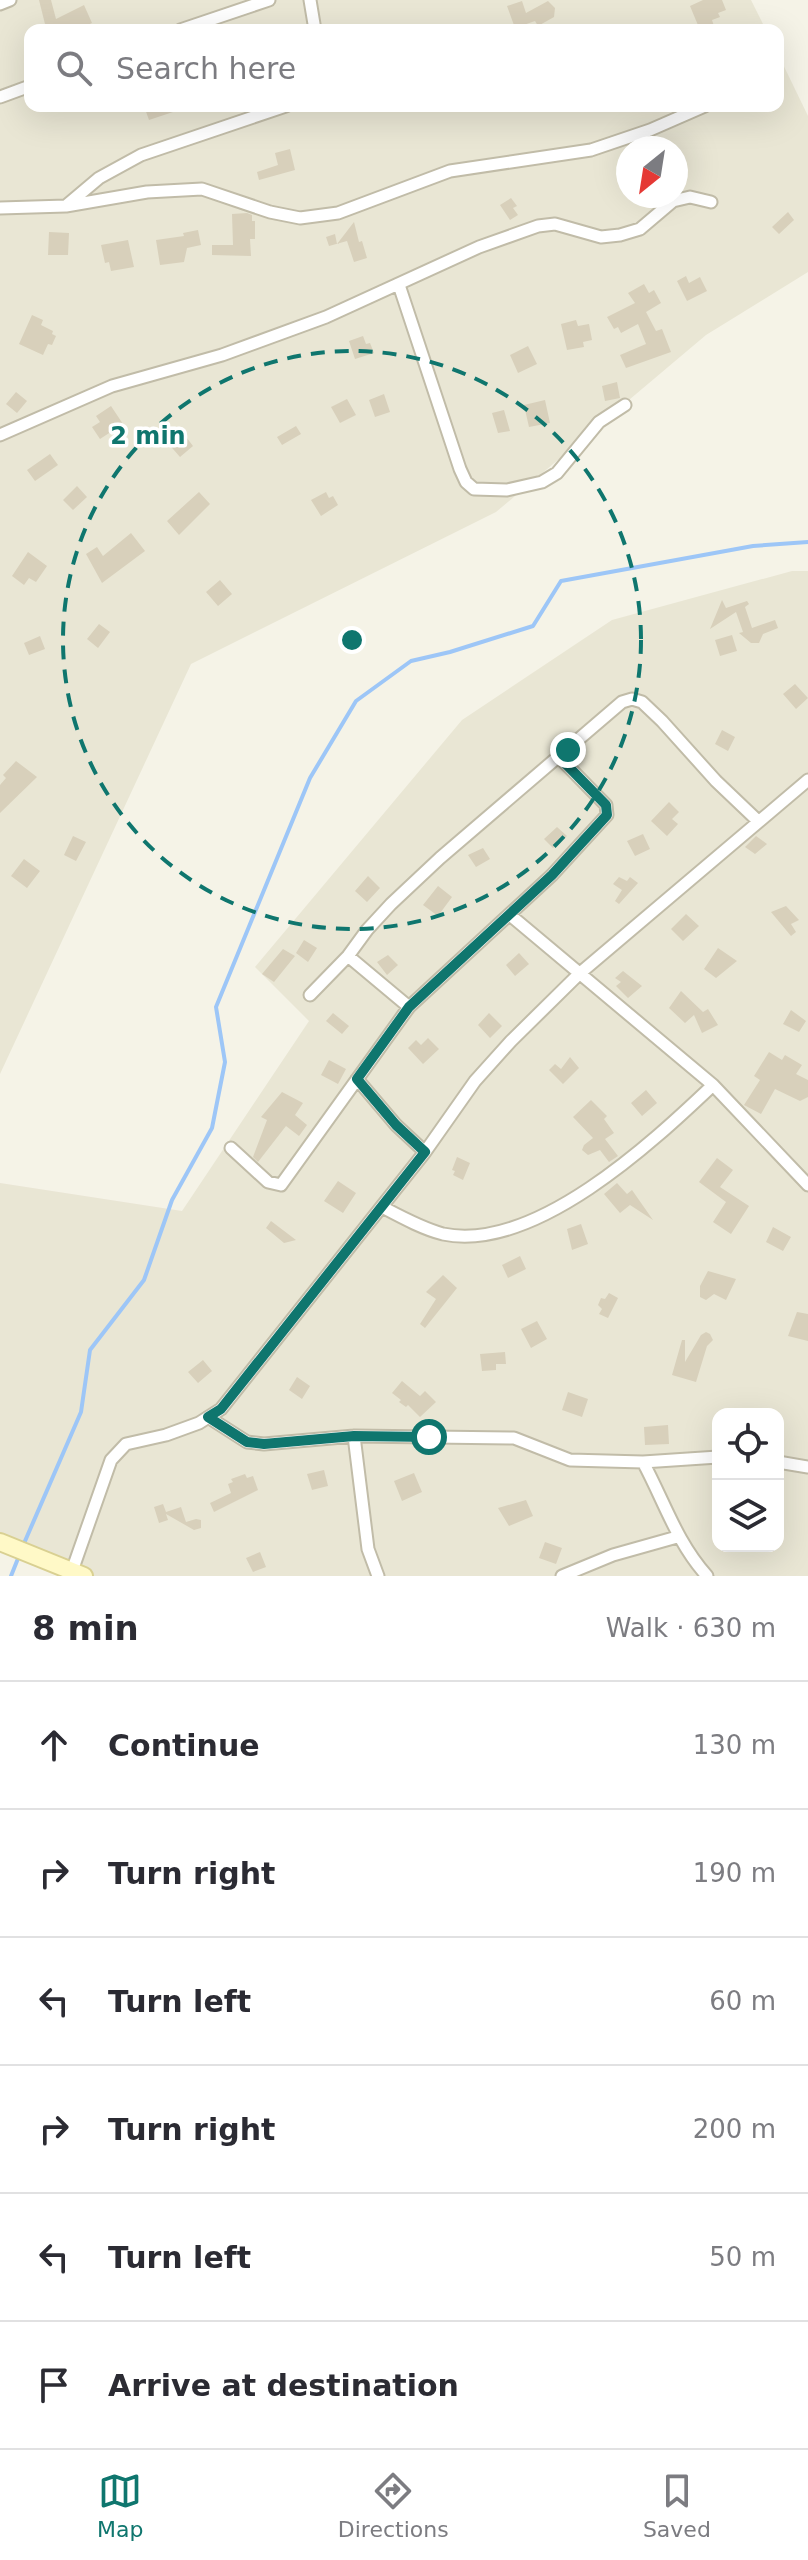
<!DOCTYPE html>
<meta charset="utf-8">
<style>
:root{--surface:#fff;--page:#f2f2f3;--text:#2b2b33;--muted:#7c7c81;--line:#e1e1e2;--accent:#0f766e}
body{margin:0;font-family:"DejaVu Sans",sans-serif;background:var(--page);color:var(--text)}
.controls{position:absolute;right:24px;bottom:24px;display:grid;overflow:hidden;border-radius:16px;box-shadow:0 8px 32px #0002}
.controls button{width:72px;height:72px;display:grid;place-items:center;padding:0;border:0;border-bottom:2px solid var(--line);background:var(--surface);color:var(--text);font:40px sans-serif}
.compass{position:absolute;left:616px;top:136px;width:72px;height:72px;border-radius:50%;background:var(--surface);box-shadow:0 8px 32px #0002;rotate:210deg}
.stop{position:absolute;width:24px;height:24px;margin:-18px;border:6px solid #0f766e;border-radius:50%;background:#fff}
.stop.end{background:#0f766e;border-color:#fff;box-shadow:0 2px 8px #0008}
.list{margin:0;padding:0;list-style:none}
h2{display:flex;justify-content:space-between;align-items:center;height:104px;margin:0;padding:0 32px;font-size:34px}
h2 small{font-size:26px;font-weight:400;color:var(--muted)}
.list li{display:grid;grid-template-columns:52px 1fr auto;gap:24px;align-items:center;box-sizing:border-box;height:128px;padding:0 32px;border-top:2px solid var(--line)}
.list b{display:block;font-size:30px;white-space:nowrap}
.list em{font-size:26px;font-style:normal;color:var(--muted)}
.icon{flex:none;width:44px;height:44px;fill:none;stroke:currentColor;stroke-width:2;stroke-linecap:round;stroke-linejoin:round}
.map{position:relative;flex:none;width:808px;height:1576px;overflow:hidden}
.search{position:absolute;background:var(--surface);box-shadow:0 8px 32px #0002;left:24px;right:24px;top:24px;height:88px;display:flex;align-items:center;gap:20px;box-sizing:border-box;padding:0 28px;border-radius:16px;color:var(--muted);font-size:30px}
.sheet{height:872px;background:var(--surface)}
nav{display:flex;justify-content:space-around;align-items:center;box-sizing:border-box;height:112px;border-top:2px solid var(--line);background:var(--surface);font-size:22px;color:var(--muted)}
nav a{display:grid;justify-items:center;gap:4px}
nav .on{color:var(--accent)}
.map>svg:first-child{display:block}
</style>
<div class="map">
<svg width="808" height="1576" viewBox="0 0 808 1576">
<rect width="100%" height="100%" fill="#f5f3e7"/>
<path fill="#e9e6d4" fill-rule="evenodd" d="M0 0H751L766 30H30V106H778V54L808 116V272L706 335 496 512 191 664 0 1074ZM628 148H676V196H628Z
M792 571H808V1576H84L0 1542V1183L182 1211 309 1021 255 967 462 720 612 620ZM718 1414H778V1546H718Z"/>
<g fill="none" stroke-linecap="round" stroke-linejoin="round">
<path stroke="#9dc6f7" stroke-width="4" d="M22 1548 81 1412 90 1350 144 1280 172 1200 212 1128 225 1062 216 1007 310 778 356 701 411 661 450 652 533 626 561 581 753 546 808 542
M11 1576 19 1556"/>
</g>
<path fill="#d8d0bb" d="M39 0H51L56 19 84 5 92 23 77 30H33L45 24Z
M703 0H722L726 10 718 13 720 17 712 20 714 26 700 30 690 6Z
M522 1 526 13 548 1 555 8 554 17 538 26 535 21 515 28 507 6Z
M144 106H184L185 108 149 120Z
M290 149 295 170 259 180 257 172 278 165 275 153Z
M511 198 517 206 513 208 518 215 510 220 500 205Z
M788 212 794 220 779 234 772 227Z
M247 213 252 215V221H255V239H250L251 256 212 255V245H233L232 214Z
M354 222 359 242 362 241 367 258 354 262 347 241 329 246 326 237 335 234 337 244Z
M198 230 201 245 187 248 184 262 160 265 156 240 184 236 183 233Z
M49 232 69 233 68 255H48Z
M128 240 134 267 111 271 109 262 105 263 101 245Z
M686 276 689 283 700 277 707 291 687 301 677 281Z
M644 284 649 293 654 290 661 303 646 312 656 331 662 329 671 352 626 368 620 355 646 344 638 324 621 333 618 327 614 329 607 317 635 303 628 293Z
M32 315 43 320 41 325 53 331 52 334 56 336 52 345 48 344 43 355 19 344Z
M576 320 578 326 589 324 592 340 583 342 584 347 567 350 561 324Z
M363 336 366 344 370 343 374 353 355 359 349 341Z
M528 346 537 364 518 373 510 355Z
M617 382 620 398 605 401 602 386Z
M16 392 27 401 17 413 6 404Z
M384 394 390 412 375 417 369 400Z
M347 399 356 415 340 423 331 407Z
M545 400 550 423 529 427 524 405Z
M111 406 123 424 100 439 92 427 100 422 96 416Z
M504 410 510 431 498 433 492 413Z
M296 426 301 434 282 445 277 437Z
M180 429 193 446 180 457 166 441Z
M50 454 58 465 35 481 27 470Z
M77 486 87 497 73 510 63 500Z
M199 492 210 504 179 535 167 521Z
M326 492 329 498 333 496 338 505 321 516 311 500Z
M131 533 145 551 102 583 86 554 97 547 103 556Z
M28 552 47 566 36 582 29 578 24 585 12 576Z
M220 580 232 594 218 606 206 592Z
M722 600 726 608 747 601 749 604 745 607 752 628 775 620 778 628 763 634 759 643H751L739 633 743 632 736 612 710 629Z
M99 624 110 632 98 648 87 639Z
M732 635 737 651 720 656 715 640Z
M40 636 45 649 29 655 24 643Z
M795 684 808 698 796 709 783 694Z
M722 730 735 737 728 751 715 744Z
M16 761 37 777 0 813V785L6 778 3 775Z
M669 802 679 812 672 819 678 824 667 836 651 821Z
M557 827 567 836 553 848 544 839Z
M643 834 650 849 635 856 627 841Z
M73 836 86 842 76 861 64 855Z
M756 836 767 844 755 854 745 847Z
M483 848 490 859 476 867 468 855Z
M24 859 40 871 27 888 11 876Z
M368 876 380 888 367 902 355 891Z
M619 877 627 881 630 877 638 883 619 904 615 901 622 890 613 884Z
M438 886 452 897 438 916 423 905Z
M786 906 799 920 791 924 796 932 791 936 771 912Z
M686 914 699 926 683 941 671 929Z
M304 940 317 948 308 962 296 953Z
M718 948 737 961 716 978 704 969Z
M283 949 295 956 274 982 262 974Z
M519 953 529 964 515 976 506 965Z
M388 955 398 965 387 975 377 962Z
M623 971 642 986 628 998 616 986 621 982 615 978Z
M681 991 703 1012 708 1009 718 1025 702 1033 694 1015 685 1023 669 1008Z
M791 1010 806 1021 799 1032 783 1024Z
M333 1013 349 1026 342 1034 326 1021Z
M489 1013 502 1026 490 1038 478 1025Z
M428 1038 439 1049 423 1064 408 1048 416 1040 421 1045Z
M769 1052 782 1060 785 1055 802 1065 796 1074 808 1080V1097L800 1101 775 1089 761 1114 744 1105 760 1080 754 1076Z
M570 1057 579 1068 563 1084 549 1070 555 1064 561 1069Z
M329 1060 346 1069 338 1084 321 1075Z
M646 1090 657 1103 642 1116 631 1103Z
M282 1092 303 1103 295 1115 307 1125 299 1136 286 1126 258 1162 253 1157 267 1120 261 1117Z
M591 1100 607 1116 604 1119 614 1133 605 1139 618 1156 609 1162 600 1150 588 1155 582 1150 584 1145 593 1138 573 1117Z
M457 1157 470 1163 463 1180 453 1175 455 1171 452 1170Z
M717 1158 733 1170 720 1187 749 1206 731 1234 713 1222 726 1202 699 1182Z
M338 1181 356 1193 343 1213 324 1201Z
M617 1183 627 1194 632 1190 653 1220 630 1205 620 1213 604 1194Z
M271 1221 296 1240 284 1243 266 1228Z
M581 1224 588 1244 572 1250 567 1229Z
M773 1227 791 1237 783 1251 766 1242Z
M520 1256 526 1269 508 1278 502 1265Z
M708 1271 736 1279 726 1300 714 1294 706 1300 700 1297V1286Z
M443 1275 457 1288 425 1328 420 1324 436 1299 426 1292Z
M609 1293 618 1298 608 1318 599 1314 602 1309 598 1305 601 1298 605 1299Z
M797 1312 808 1314V1341L788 1336Z
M537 1321 547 1339 531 1348 521 1329Z
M706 1332 710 1334 713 1340 707 1346 696 1382 672 1375 682 1340H685V1362L701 1335Z
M505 1352 506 1364H496V1370L482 1371 480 1354Z
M203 1360 212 1371 198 1383 188 1372Z
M297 1377 310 1386 302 1399 289 1390Z
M402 1381 420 1396 425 1391 436 1402 420 1417 408 1405 406 1407 399 1402 401 1400 392 1393Z
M568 1392 588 1399 582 1417 562 1410Z
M668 1425 669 1444 645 1445 644 1427Z
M324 1470 328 1486 312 1490 307 1474Z
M414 1473 422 1492 402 1501 394 1481Z
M245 1474 247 1478 253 1476 258 1490 214 1512 210 1503 231 1493 228 1484 233 1482 231 1479Z
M526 1500 533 1516 509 1526 498 1508Z
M163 1504 166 1512 181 1507 186 1522 196 1519 201 1520V1528L194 1530 166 1514 168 1520 159 1523 154 1507Z
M545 1542 562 1548 556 1564 539 1558Z
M260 1552 266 1567 253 1572 246 1558Z"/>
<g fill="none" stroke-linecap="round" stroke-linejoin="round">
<g stroke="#c1bca8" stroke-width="15">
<path id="street" d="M310 0 315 30
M0 4 10 0
M180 30 269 0
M0 97 30 86
M67 205 99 178 141 155 286 106
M0 208 66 206 147 192 202 189 270 212 300 218 338 213 450 171 591 150 650 130 705 106
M399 285 460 469 466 482 474 489 507 490 542 482 557 473 599 422 625 405
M0 435 112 386 222 355 326 317 479 247 538 226 555 224 601 237 620 235 640 229 673 201 690 197 711 202
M510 915 713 1085 808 1185
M348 956 409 1007
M310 995 348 956 367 930 391 904 440 858 622 702 632 699 642 702 662 721 716 781 758 821
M357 1079 396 1125 425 1152
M231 1148 268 1182 281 1185 409 1007 552 875 607 815 606 805 559 757
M382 1207C401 1217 423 1229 443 1234 534 1253 652 1143 713 1085
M208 1417 247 1442 264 1444 354 1436 514 1438 570 1460 643 1462 718 1457
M354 1436 368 1549 378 1576
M643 1462C665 1503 676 1541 707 1576
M778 1462 808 1467
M72 1571 111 1460 126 1444 166 1435 199 1423 221 1409 425 1152 475 1081 511 1041 579 974 808 780
M562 1576 613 1555 677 1537"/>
</g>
<g stroke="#d9d092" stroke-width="20">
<path id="secondary" d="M0 1542 84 1576"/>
</g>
<use href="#street" stroke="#fff" stroke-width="11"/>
<use href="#secondary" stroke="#fff9c7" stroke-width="16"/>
</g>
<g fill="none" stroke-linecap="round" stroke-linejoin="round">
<path stroke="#0f766e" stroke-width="10" d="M429 1437 354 1436 264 1444 247 1442 208 1417 221 1409 425 1152 396 1125 357 1079 409 1007 552 875 607 815 606 805 559 757 568 750"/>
</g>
<circle fill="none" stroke="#0f766e" stroke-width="4" stroke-dasharray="14 10" cx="352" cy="640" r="289"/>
<circle cx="352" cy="640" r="12" fill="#0f766e" stroke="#fff" stroke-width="4"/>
<g font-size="24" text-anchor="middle" font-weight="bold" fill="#0f766e" stroke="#fff" stroke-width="7" stroke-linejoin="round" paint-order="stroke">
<text x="148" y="444">2 min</text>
</g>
</svg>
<div class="controls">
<button><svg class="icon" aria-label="locate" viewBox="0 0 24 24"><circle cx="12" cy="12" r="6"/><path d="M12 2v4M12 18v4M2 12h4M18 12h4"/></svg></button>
<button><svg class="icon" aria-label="layers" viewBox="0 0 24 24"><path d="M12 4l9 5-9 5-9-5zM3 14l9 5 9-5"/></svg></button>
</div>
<svg class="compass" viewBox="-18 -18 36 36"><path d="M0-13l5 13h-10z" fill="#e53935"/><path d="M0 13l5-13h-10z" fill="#7c7c81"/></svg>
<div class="stop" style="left:429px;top:1437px"></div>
<div class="stop end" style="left:568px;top:750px"></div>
<div class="search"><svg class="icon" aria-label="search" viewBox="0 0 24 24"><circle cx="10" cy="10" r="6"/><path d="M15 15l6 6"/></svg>Search here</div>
</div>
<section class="sheet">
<h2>8 min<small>Walk · 630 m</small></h2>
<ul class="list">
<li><svg class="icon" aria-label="ahead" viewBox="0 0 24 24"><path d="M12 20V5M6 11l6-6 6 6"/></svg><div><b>Continue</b></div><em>130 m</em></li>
<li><svg class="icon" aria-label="right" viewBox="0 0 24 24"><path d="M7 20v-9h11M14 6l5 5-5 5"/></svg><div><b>Turn right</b></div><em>190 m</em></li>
<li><svg class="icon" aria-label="left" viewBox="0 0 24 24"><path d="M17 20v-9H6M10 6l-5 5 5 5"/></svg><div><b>Turn left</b></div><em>60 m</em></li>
<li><svg class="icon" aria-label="right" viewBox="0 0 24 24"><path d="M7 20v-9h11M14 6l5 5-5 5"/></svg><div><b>Turn right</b></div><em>200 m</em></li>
<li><svg class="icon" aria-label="left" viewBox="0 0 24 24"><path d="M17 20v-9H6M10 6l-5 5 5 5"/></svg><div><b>Turn left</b></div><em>50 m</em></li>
<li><svg class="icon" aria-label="arrive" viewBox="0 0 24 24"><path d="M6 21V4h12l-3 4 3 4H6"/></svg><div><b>Arrive at destination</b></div></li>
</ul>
</section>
<nav>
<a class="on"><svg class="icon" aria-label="map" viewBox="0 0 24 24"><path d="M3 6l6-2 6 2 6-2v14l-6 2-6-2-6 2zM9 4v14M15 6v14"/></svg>Map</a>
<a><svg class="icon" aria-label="directions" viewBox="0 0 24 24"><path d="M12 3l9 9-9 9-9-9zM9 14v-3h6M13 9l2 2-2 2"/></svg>Directions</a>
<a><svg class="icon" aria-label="saved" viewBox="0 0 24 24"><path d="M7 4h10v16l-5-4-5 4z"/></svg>Saved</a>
</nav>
